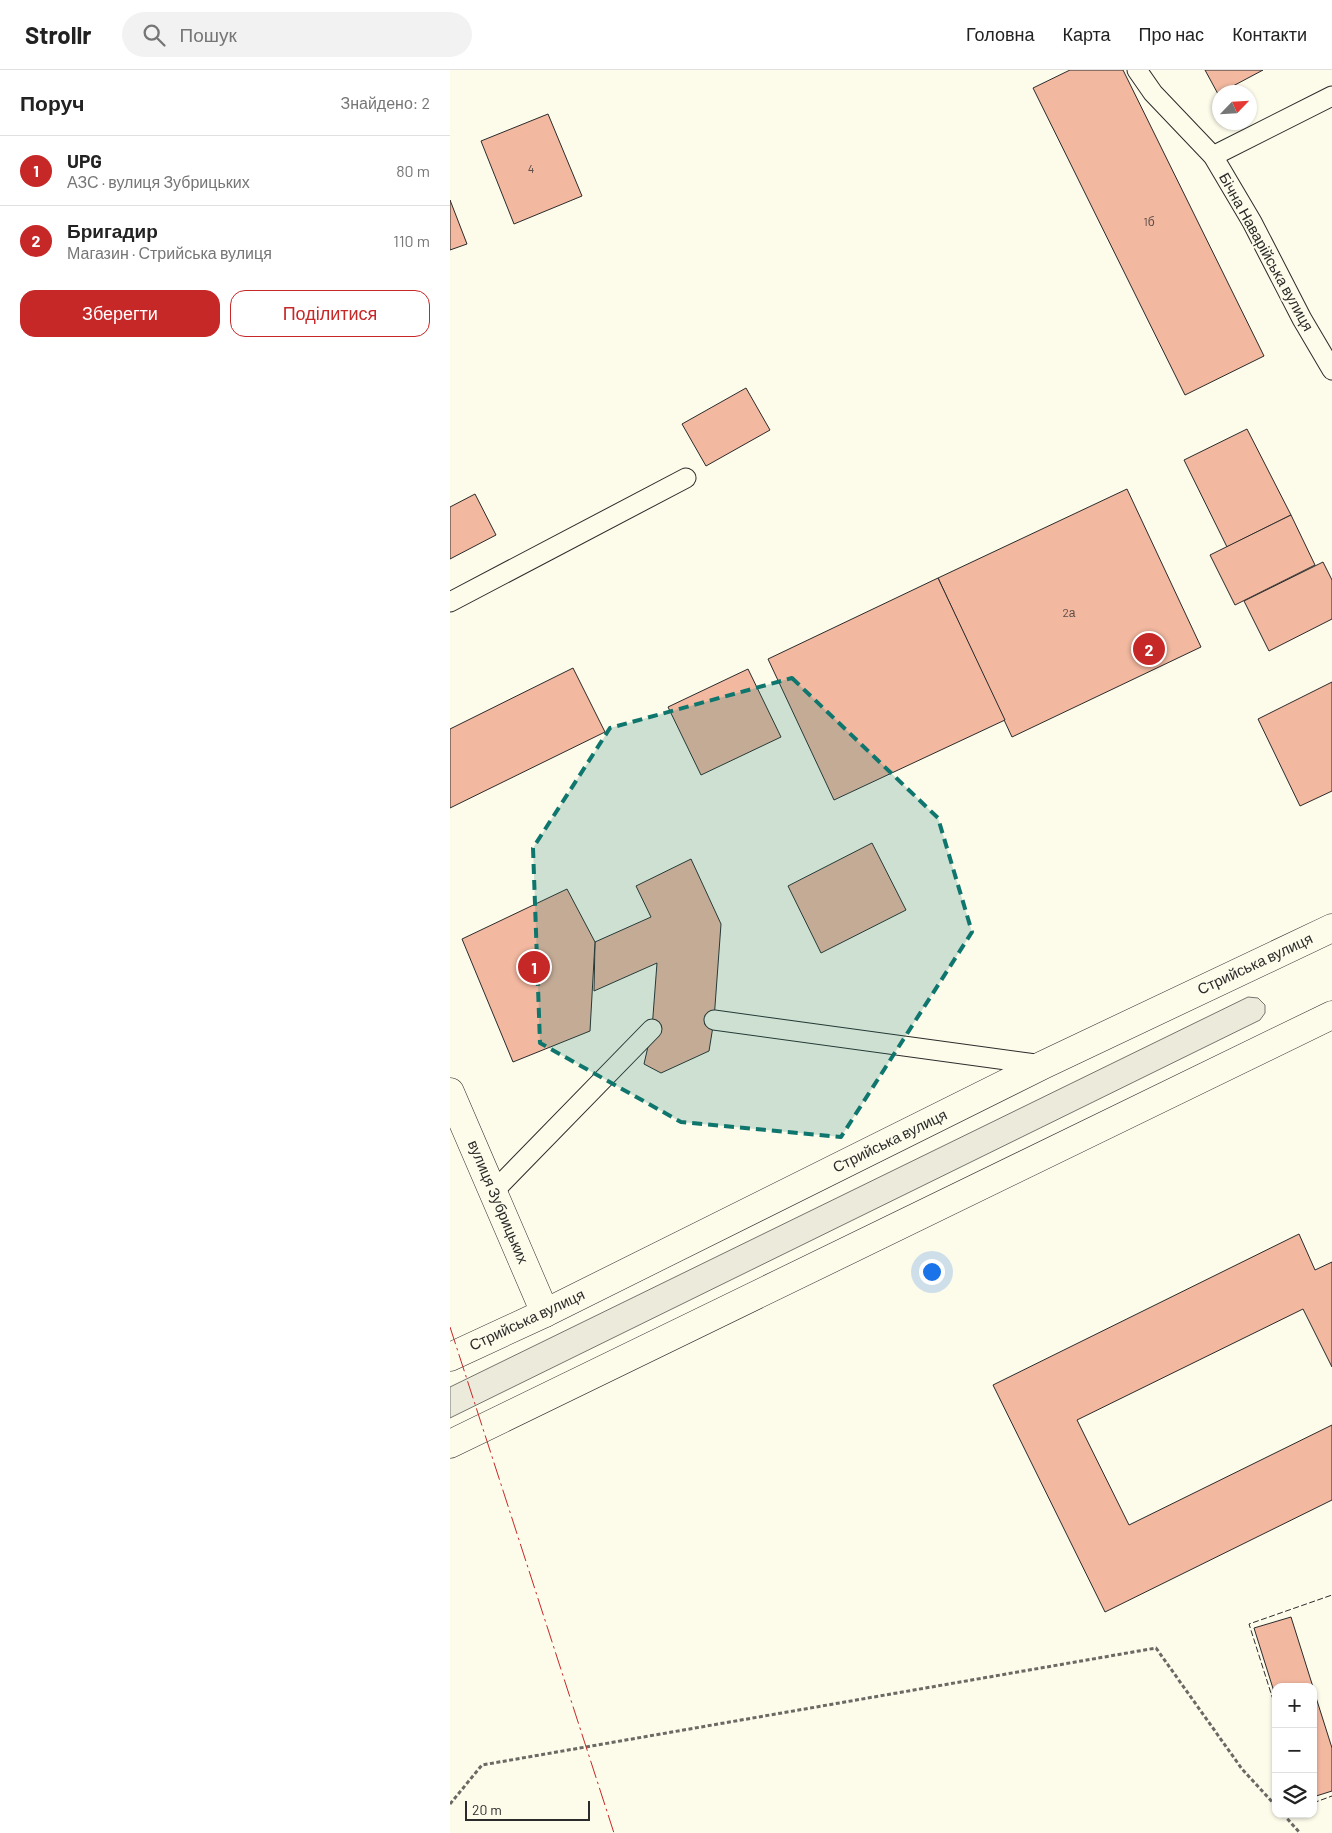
<!DOCTYPE html>
<html lang="uk">
<meta charset="utf-8">
<style>
:root{--surface:#fff;--page:#f2f2f2;--text:#222;--muted:#767676;--line:#e0e0e0;--accent:#c62828}
body{margin:0;font-family:Barlow,sans-serif;background:var(--page);color:var(--text)}
.controls{position:absolute;right:15px;bottom:15px;display:grid;overflow:hidden;border-radius:10px;box-shadow:0 1px 4px #0004}
.controls button{width:45px;height:45px;display:grid;place-items:center;padding:0;border:0;border-bottom:1px solid var(--line);background:var(--surface);color:var(--text);font:25px sans-serif}
.compass{position:absolute;left:762px;top:15px;width:45px;height:45px;border-radius:50%;background:var(--surface);box-shadow:0 1px 4px #0004;rotate:65deg}
.scale{position:absolute;left:15px;bottom:12px;width:125px;box-sizing:border-box;padding-left:5px;border:2px solid #2b2b2b;border-top:0;font-size:14px;line-height:18px;white-space:nowrap;color:#2b2b2b;-webkit-text-stroke:4px #fdfbea;paint-order:stroke}
.you{position:absolute;left:481px;top:1201px;width:18px;height:18px;margin:-12px;border:4px solid #fff;border-radius:50%;background:#1a73e8;box-shadow:0 0 0 8px #1a73e833}
.badge{display:grid;place-items:center;width:32px;height:32px;border-radius:50%;background:var(--accent);color:#fff;font-size:16px;font-weight:700}
.pin{position:absolute;translate:-50% -50%;border:2px solid #fff;box-shadow:0 1px 5px #0006}
.list{margin:0;padding:0;list-style:none}
h2{display:flex;justify-content:space-between;align-items:center;height:65px;margin:0;padding:0 20px;font-size:21px}
h2 small{font-size:16px;font-weight:400;color:var(--muted)}
.list li{display:grid;grid-template-columns:32px 1fr auto;gap:15px;align-items:center;box-sizing:border-box;height:70px;padding:0 20px;border-top:1px solid var(--line)}
.list b{display:block;font-size:19px;white-space:nowrap}
.list p{margin:0;font-size:16px;white-space:nowrap;color:var(--muted)}
.list em{font-size:16px;font-style:normal;color:var(--muted)}
.actions{display:flex;gap:10px;padding:15px 20px}
.actions a{flex:1;padding:11px 0;border:1px solid var(--accent);border-radius:15px;text-align:center;font-size:18px;color:var(--accent)}
.actions .main{background:var(--accent);color:#fff}
.icon{flex:none;width:28px;height:28px;fill:none;stroke:currentColor;stroke-width:2;stroke-linecap:round;stroke-linejoin:round}
.map{position:relative;flex:none;width:882px;height:1763px;overflow:hidden}
header{display:flex;align-items:center;gap:30px;box-sizing:border-box;height:70px;padding:0 25px;background:var(--surface);border-bottom:1px solid var(--line)}
header strong{font-size:24px}
nav{display:flex;gap:28px;margin-inline-start:auto;font-size:18px}
.search{width:350px;height:45px;background:var(--page);display:flex;align-items:center;gap:12px;box-sizing:border-box;padding:0 18px;border-radius:28px;color:var(--muted);font-size:19px}
main{display:flex}
aside{flex:1;background:var(--surface)}
.map>svg:first-child{display:block}
.green{fill:#ecebdb;stroke:#74746e}
.building{fill:#f2b8a0;stroke:#2b2b2b}
.lines{fill:none;stroke-linecap:round;stroke-linejoin:round}
.service-casing{stroke:#2b2b2b;stroke-width:21}
.minor-casing{stroke:#2b2b2b;stroke-width:29}
.trunk-casing{stroke:#2b2b2b;stroke-width:29}
.path{stroke:#6a6964;stroke-width:3;stroke-dasharray:4 2.5;stroke-linecap:butt}
.service{stroke:#fdfbea;stroke-width:19}
.minor{stroke:#fdfbea;stroke-width:28}
.trunk{stroke:#fdfbea;stroke-width:28}
.fence{stroke:#2b2b2b;stroke-width:1;stroke-dasharray:6 2.5;stroke-linecap:butt}
.power{stroke:#c62828;stroke-width:1;stroke-dasharray:18 4 2.5 4;stroke-linecap:butt}
.marked{fill:#0f766e;fill-opacity:0.2;stroke:#0f766e;stroke-width:4;stroke-dasharray:10 6;stroke-linejoin:round}
.labels{text-anchor:middle;stroke-width:4;stroke-linejoin:round;paint-order:stroke}
.number-label{font-size:12px;fill:#5d4e48}
.street-label{font-size:15px;fill:#2b2b2b;stroke:#fdfbea}
</style>
<header>
<strong>Strollr</strong>
<div class="search"><svg class="icon" aria-label="search" viewBox="0 0 24 24"><circle cx="10" cy="10" r="6"/><path d="M15 15l6 6"/></svg>Пошук</div>
<nav><a>Головна</a><a>Карта</a><a>Про нас</a><a>Контакти</a></nav>
</header>
<main>
<aside>
<h2>Поруч<small>Знайдено: 2</small></h2>
<ul class="list">
<li><span class="badge">1</span><div><b>UPG</b><p>АЗС · вулиця Зубрицьких</p></div><em>80 m</em></li>
<li><span class="badge">2</span><div><b>Бригадир</b><p>Магазин · Стрийська вулиця</p></div><em>110 m</em></li>
</ul>
<div class="actions"><a class="main">Зберегти</a><a>Поділитися</a></div>
</aside>
<div class="map">
<svg width="882" height="1763" viewBox="0 0 882 1763">
<rect width="100%" height="100%" fill="#fdfbea"/>
<path class="green" d="M798,927L808,928L815,935V943L810,950L0,1348V1317Z"/>
<g class="building">
<path d="M620,0H673L814,286L735,325L583,18Z"/>
<path d="M755,0H813L768,24Z"/>
<path d="M98,44L132,126L64,154L31,71Z"/>
<path d="M0,130L17,174L0,180Z"/>
<path d="M296,318L320,360L256,396L232,354Z"/>
<path d="M797,359L841,445L777,477L734,390Z"/>
<path d="M677,419L751,577L562,667L488,508Z"/>
<path d="M25,424L46,465L0,489V437Z"/>
<path d="M841,445L865,495L785,535L760,485Z"/>
<path d="M873,492L882,510V549L819,581L794,531Z"/>
<path d="M488,508L555,650L384,730L318,589Z"/>
<path d="M123,598L155,662L0,738V659Z"/>
<path d="M298,599L331,667L251,705L218,637Z"/>
<path d="M882,612V721L850,736L808,649Z"/>
<path d="M422,773L456,840L371,883L338,816Z"/>
<path d="M241,789L271,854L264,950L259,981L211,1003L194,994L202,959L207,893L144,921L145,872L201,847L186,816Z"/>
<path d="M117,819L145,872L140,961L63,992L12,869Z"/>
<path d="M849,1164L865,1200L882,1192V1297L853,1239L627,1350L679,1455L882,1355V1430L655,1542L543,1315Z"/>
<path d="M841,1547L863,1617H826V1628L804,1558Z"/>
<path d="M863,1618L882,1678V1721L863,1727Z"/>
</g>
<g class="lines">
<defs>
<g id="service">
<path d="M687,0L703,23L763,86L802,152L852,249L882,300"/>
<path d="M763,86L882,26"/>
<path d="M0,532L236,408"/>
<path d="M264,950L593,995"/>
<path d="M44,1121L202,959"/>
</g>
<path id="minor" d="M0,1022L95,1243"/>
<g id="trunk">
<path d="M0,1287L95,1243L593,995L882,858"/>
<path d="M0,1374L882,945"/>
</g>
</defs>
<use href="#service" class="service-casing"/>
<use href="#minor" class="minor-casing"/>
<use href="#trunk" class="trunk-casing"/>
<g class="path">
<path d="M0,1734L32,1695L706,1578L792,1699L826,1736"/>
<path d="M833,1744L850,1763"/>
</g>
<use href="#service" class="service"/>
<use href="#minor" class="minor"/>
<use href="#trunk" class="trunk"/>
<g class="fence">
<path d="M826,1639L799,1554L882,1525"/>
<path d="M863,1733L882,1726"/>
</g>
<path class="power" d="M0,1257L164,1763"/>
</g>
<path class="marked" d="M342,608L488,748L522,862L391,1067L231,1052L90,973L83,778L160,658Z"/>
<g class="labels">
<g class="number-label">
<text x="81" y="103">4</text>
<text x="699" y="156">1б</text>
<text x="619" y="547">2а</text>
</g>
<g class="street-label">
<text transform="translate(816 182) rotate(61)" y="5">Бічна Наварійська вулиця</text>
<text transform="translate(805 894) rotate(-25)" y="5">Стрийська вулиця</text>
<text transform="translate(440 1071) rotate(-26)" y="5">Стрийська вулиця</text>
<text transform="translate(48 1132) rotate(67)" y="5">вулиця Зубрицьких</text>
<text transform="translate(77 1250) rotate(-25)" y="5">Стрийська вулиця</text>
</g>
</g>
</svg>
<div class="controls">
<button>+</button>
<button>−</button>
<button><svg class="icon" aria-label="layers" viewBox="0 0 24 24"><path d="M12 4l9 5-9 5-9-5zM3 14l9 5 9-5"/></svg></button>
</div>
<svg class="compass" viewBox="-18 -18 36 36"><path d="M0-13l5 13h-10z" fill="#e53935"/><path d="M0 13l5-13h-10z" fill="#767676"/></svg>
<div class="scale">20 m</div>
<div class="you"></div>
<div class="pin badge" style="left:84px;top:897px">1</div>
<div class="pin badge" style="left:699px;top:579px">2</div>
</div>
</main>
